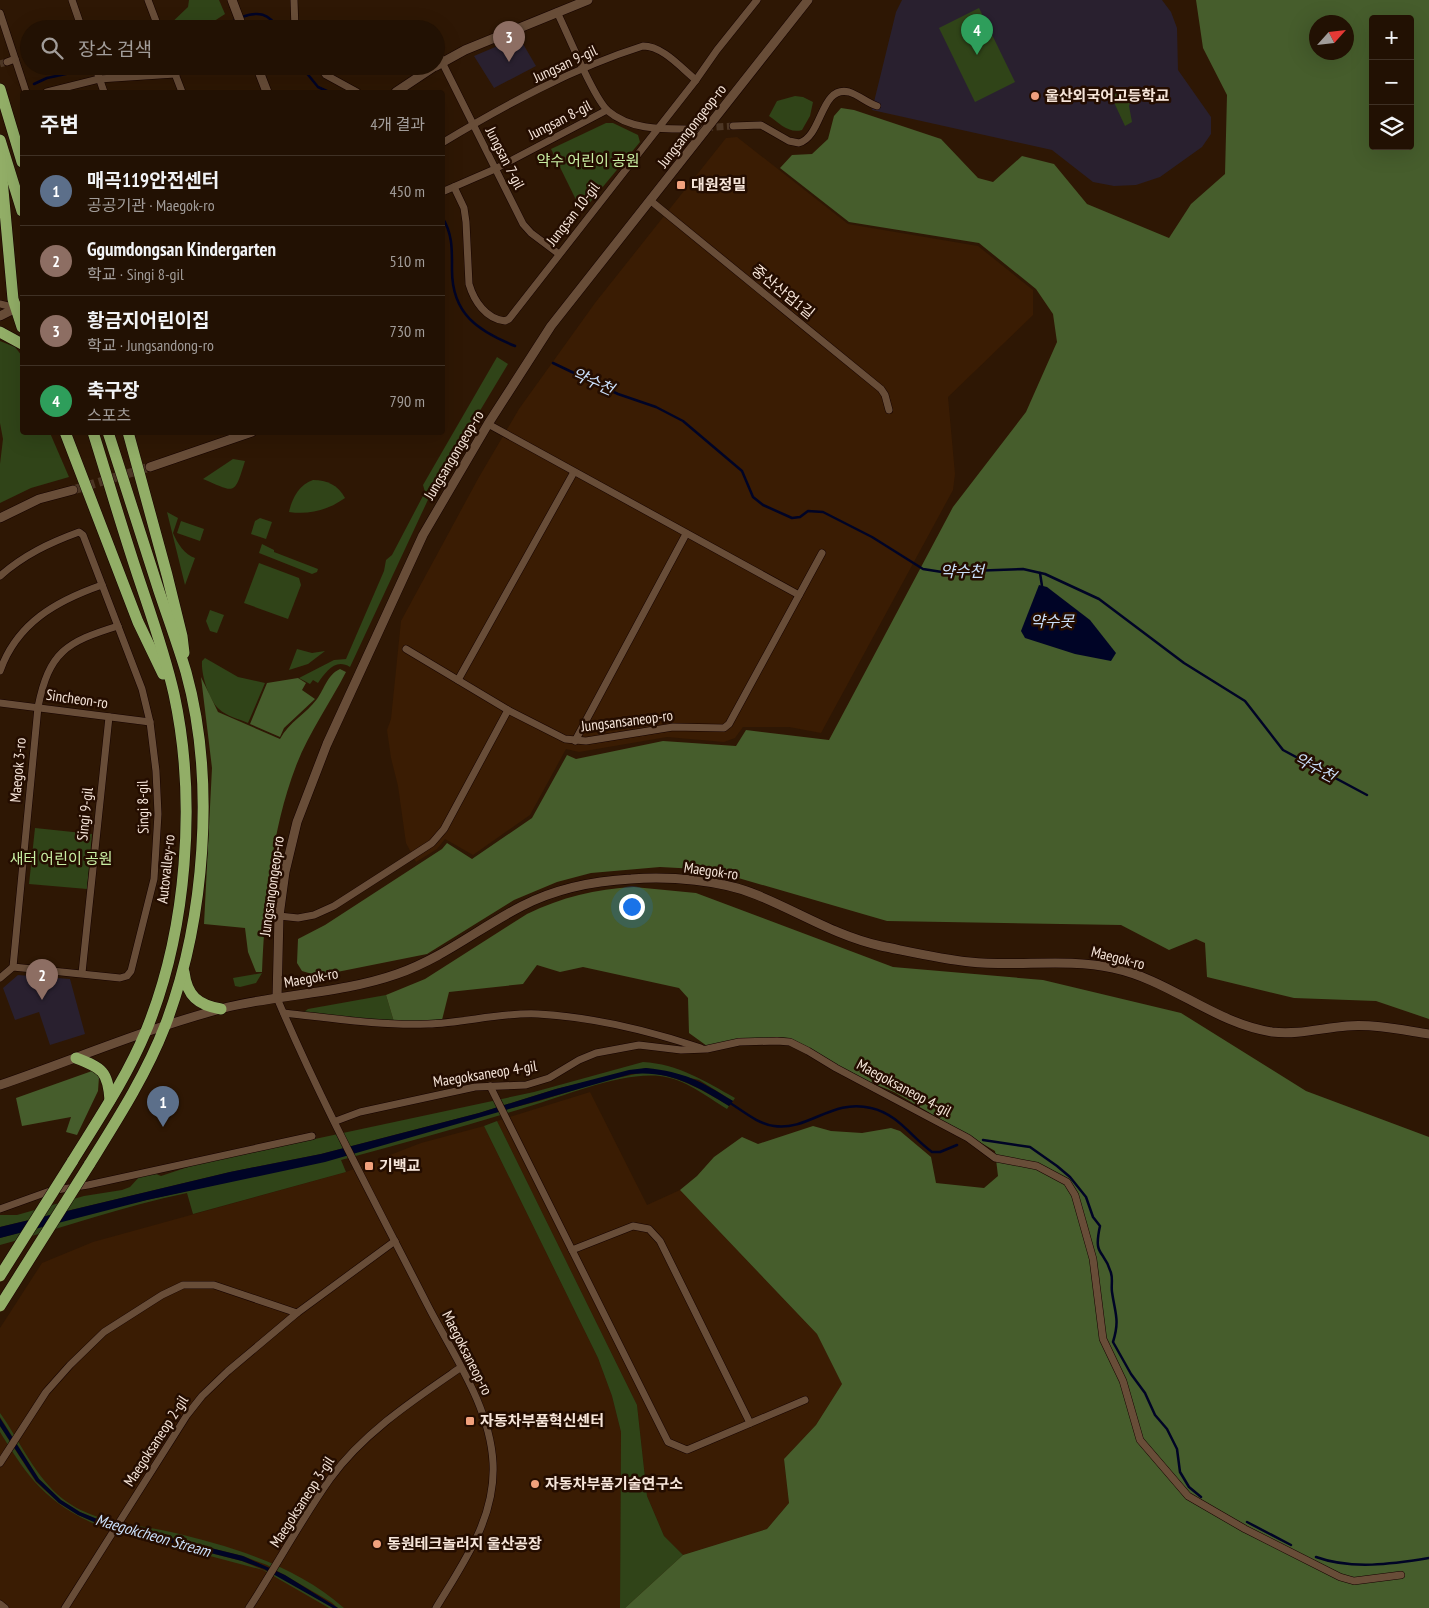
<!DOCTYPE html>
<html lang="ko">
<meta charset="utf-8">
<style>
:root{--surface:#221103;--page:#2a1a0d;--text:#f1f3f6;--muted:#a29d9a;--line:#3f3125;--accent:#2563eb}
body{margin:0;font-family:"PT Sans Narrow","Noto Sans KR",sans-serif;background:var(--page);color:var(--text)}
.controls{position:absolute;right:15px;top:15px;display:grid;overflow:hidden;border-radius:5px;box-shadow:0 5px 20px #0002}
.controls button{width:45px;height:45px;display:grid;place-items:center;padding:0;border:0;border-bottom:1px solid var(--line);background:var(--surface);color:var(--text);font:25px sans-serif}
.compass{position:absolute;left:1309px;top:15px;width:45px;height:45px;border-radius:50%;background:var(--surface);box-shadow:0 5px 20px #0002;rotate:63deg}
.you{position:absolute;left:631px;top:906px;width:18px;height:18px;margin:-12px;border:4px solid #fff;border-radius:50%;background:#1a73e8;box-shadow:0 0 0 8px #1a73e833}
.badge{display:grid;place-items:center;width:32px;height:32px;border-radius:50%;background:var(--accent);color:#fff;font-size:16px;font-weight:700}
.pin{position:absolute;translate:-50% -41px;filter:drop-shadow(0 1px 2px #0008)}
.pin::after{content:'';position:absolute;top:26px;width:18px;height:15px;background:inherit;clip-path:polygon(0 0,100% 0,50% 100%)}
.list{margin:0;padding:0;list-style:none}
h2{display:flex;justify-content:space-between;align-items:center;height:65px;margin:0;padding:0 20px;font-size:21px}
h2 small{font-size:16px;font-weight:400;color:var(--muted)}
.list li{display:grid;grid-template-columns:32px 1fr auto;gap:15px;align-items:center;box-sizing:border-box;height:70px;padding:0 20px;border-top:1px solid var(--line)}
.list b{display:block;font-size:19px;white-space:nowrap}
.list p{margin:0;font-size:16px;white-space:nowrap;color:var(--muted)}
.list em{font-size:16px;font-style:normal;color:var(--muted)}
.icon{flex:none;width:28px;height:28px;fill:none;stroke:currentColor;stroke-width:2;stroke-linecap:round;stroke-linejoin:round}
.map{position:relative;flex:none;width:1429px;height:1608px;overflow:hidden}
.search{position:absolute;background:var(--surface);box-shadow:0 5px 20px #0002;left:20px;top:20px;width:425px;height:55px;display:flex;align-items:center;gap:12px;box-sizing:border-box;padding:0 18px;border-radius:28px;color:var(--muted);font-size:19px}
.panel{position:absolute;background:var(--surface);box-shadow:0 5px 20px #0002;left:20px;top:90px;width:425px;height:345px;border-radius:5px}
.map>svg:first-child{display:block}
.built{fill:#3a1c03}
.education{fill:#29202f}
.green{fill:#304418}
.forest{fill:#465d2c;fill-rule:evenodd}
.water{fill:#000426}
.lines{fill:none;stroke-linecap:round;stroke-linejoin:round}
.stream{stroke:#000426;stroke-width:2.5}
.minor-tunnel{stroke:#4c3624;stroke-width:7;stroke-dasharray:7 3.5;stroke-linecap:butt}
.tertiary-tunnel{stroke:#4c3624;stroke-width:9;stroke-dasharray:9 4.5;stroke-linecap:butt}
.minor-casing{stroke:#150200;stroke-width:8}
.tertiary-casing{stroke:#150200;stroke-width:10}
.trunk-casing{stroke:#150200;stroke-width:12}
.minor{stroke:#684d38;stroke-width:7}
.tertiary{stroke:#684d38;stroke-width:9}
.trunk{stroke:#92ae67;stroke-width:11}
.trunk-bridge-casing{stroke:#150200;stroke-width:12;stroke-linecap:butt}
.trunk-bridge{stroke:#92ae67;stroke-width:11}
.poi-dot{fill:#f1a17d;stroke:#240d00;stroke-width:2}
.labels{text-anchor:middle;stroke-width:5;stroke-linejoin:round;paint-order:stroke}
.street-label{font-size:15px;fill:#f6e5d9;stroke:#240d00}
.poi-label{font-size:15px;font-weight:bold;fill:#f6e5d9;stroke:#240d00;text-anchor:start}
.park-label{font-size:15px;fill:#c9efa3;stroke:#240d00}
.water-label{font-size:16px;font-style:italic;fill:#cadffa;stroke:#240d00}
</style>
<div class="map">
<svg width="1429" height="1608" viewBox="0 0 1429 1608">
<rect width="100%" height="100%" fill="#2e1704"/>
<g class="built">
<path d="M737,137L848,224L978,246L1033,290V315L948,397L955,474L953,490L821,733L789,727H743L735,738L724,742L667,737L579,752L566,749L530,815L473,855L445,839L437,849L416,862L406,843L398,786L391,758L387,730L391,719L401,621L479,477L519,409L595,303L726,138Z"/>
<path d="M590,1092L647,1205L680,1190L817,1334L842,1384L816,1425L784,1459L789,1503L767,1529L683,1555L664,1536L647,1496L637,1405L497,1121Z"/>
<path d="M484,1126L598,1358L612,1396L621,1432L620,1608H0V1328L42,1263L93,1242L346,1172L421,1143Z"/>
</g>
<g class="education">
<path d="M902,0H1162L1171,12L1177,28L1178,70L1211,117V134L1202,147L1160,177L1136,185L1114,186L1093,182L1052,150L872,110L896,12Z"/>
<path d="M519,37L536,66L494,88L474,56Z"/>
<path d="M18,975L70,979L85,1034L50,1045L39,1012L15,1020L3,988Z"/>
</g>
<g class="green">
<path d="M189,0H219L225,14L202,29H165L188,7Z"/>
<path d="M979,8L1015,82L975,102L939,28Z"/>
<path d="M1132,86L1134,91L1129,106L1132,122L1125,126L1111,96Z"/>
<path d="M795,96L803,97L813,102L810,116L802,130C789,134 779,123 769,116L777,101Z"/>
<path d="M606,123H613L638,135L640,142L582,212L551,149Z"/>
<path d="M0,341L15,347L22,356V432L50,433L69,477L31,488L0,503V464L3,439L0,423Z"/>
<path d="M497,357L508,364L433,489L350,667C335,658 326,672 318,683L313,680L310,684L299,678L334,660L346,659L384,571L386,560L392,555L425,492L423,485Z"/>
<path d="M233,459L245,461C234,496 236,493 203,479Z"/>
<path d="M313,480C327,480 338,485 345,498C328,510 310,515 289,512C292,498 299,485 313,480Z"/>
<path d="M167,512L178,518L173,533C177,543 185,555 195,558L185,585Z"/>
<path d="M260,518L272,522L266,539L251,534L255,521Z"/>
<path d="M181,521L204,529L200,541L177,533Z"/>
<path d="M262,544L274,550V552L318,569L317,572L312,574L259,553Z"/>
<path d="M259,563L299,578L301,585L288,619L244,603Z"/>
<path d="M210,610L224,615L217,633L210,631L206,621Z"/>
<path d="M297,649L312,653L325,651L308,664L289,670Z"/>
<path d="M205,658L238,677L265,683L248,723C239,719 226,716 219,709C209,700 201,675 202,661Z"/>
<path d="M35,828L92,834L87,889L29,884Z"/>
<path d="M262,973L256,983L240,987L235,986L233,978Z"/>
<path d="M386,995L394,1022L304,1012L308,1009Z"/>
<path d="M643,1062C678,1064 705,1081 735,1098L733,1101L699,1080L646,1068L556,1089L479,1113L321,1154L230,1172L0,1227V1215H17L84,1196L122,1190L130,1187L140,1176L156,1174L161,1176L194,1165L534,1092Z"/>
<path d="M645,1072C679,1076 701,1089 729,1106L727,1109C706,1096 685,1079 660,1076C620,1072 565,1096 527,1107C466,1126 403,1143 341,1160L346,1172L193,1214L187,1193C123,1206 63,1228 0,1245V1238L106,1209L232,1181L539,1101L603,1081Z"/>
<path d="M497,1121L637,1405L647,1496L664,1536L683,1555L625,1608H620L621,1432L612,1396L598,1358L484,1126Z"/>
<path d="M0,1413C20,1441 35,1477 63,1499C94,1523 134,1524 171,1532C231,1546 297,1566 344,1608H338L331,1602L267,1565L243,1556L102,1521L80,1512L61,1500L39,1479L0,1417Z"/>
<path d="M0,1426L36,1482L59,1503L78,1515L101,1525L242,1561L283,1578L333,1608H329L263,1570L101,1527C47,1503 30,1481 0,1432Z"/>
</g>
<g class="forest">
<path d="M1196,0H1429V1019L1376,1001L1294,998L1207,977L1205,943L1196,939L1169,950L1121,925L887,921L728,875L697,869L660,867L591,873L557,882L514,900L427,954L332,973L312,974L302,971L297,963L298,939L325,925L442,849L447,843L472,859L532,818L567,755L576,759L663,741L736,746L746,730L829,740L953,507L1026,412L1057,342L1053,314L1036,289L979,243L849,222L780,168L792,155L812,154L828,139L834,116L841,108L854,110L941,139L978,178L993,182L1022,156L1054,164L1087,204L1169,238L1191,204L1225,174L1227,95L1203,48ZM1373,19H1410V146H1373ZM1316,22H1346V52H1316Z"/>
<path d="M340,669L346,672C330,703 308,734 296,766C271,831 265,903 262,972H256L248,952L245,928L204,924L212,768L201,677L218,712L280,739C289,722 306,714 317,699C325,688 327,675 340,669Z"/>
<path d="M298,678L306,683L302,690L315,699L284,728L280,737L250,724L267,683Z"/>
<path d="M634,887L696,893L893,967L1043,980L1181,1013L1306,1091L1429,1137V1608H625L683,1555L767,1529L789,1503L784,1459L816,1425L842,1384L817,1334L680,1190L697,1176L714,1157L742,1137L758,1144L813,1126L831,1131L862,1133L891,1128L900,1131L931,1157L936,1183L984,1188L998,1176L995,1151L894,1092L860,1078L788,1038L777,1037L707,1046L689,1033L688,998L679,988L583,967L560,972L537,965L523,984L449,992L442,1020L394,1022L386,995L425,979L527,914C562,897 595,889 634,887Z"/>
<path d="M92,1071L99,1077L98,1091L77,1135L66,1132L71,1117L22,1126L16,1098Z"/>
</g>
<g class="water">
<path d="M1039,585L1047,587L1090,620L1116,653L1111,661L1075,654L1025,638L1021,631Z"/>
<path d="M646,1068C685,1072 700,1081 733,1101L729,1106C697,1086 670,1070 631,1074L325,1162L147,1200L0,1238V1227L230,1172L321,1154L479,1113L556,1089L629,1070Z"/>
<path d="M0,1418L39,1479L61,1500L80,1512L102,1521L243,1556L285,1575L338,1608H333L264,1569L242,1561L101,1525L78,1515L59,1503L36,1481L0,1426Z"/>
</g>
<g class="lines">
<g class="stream">
<path d="M242,17C258,11 269,13 278,29"/>
<path d="M219,29L237,19"/>
<path d="M301,66L318,87L329,92"/>
<path d="M34,84L47,78L103,66"/>
<path d="M442,217C453,234 452,251 452,270C452,314 478,331 515,346"/>
<path d="M553,363L618,394L656,407L683,421L742,471L753,497L763,505L792,518L800,517L808,511L823,512L872,537L923,569L942,572L1023,569L1045,574L1099,599L1184,663L1245,701L1283,750L1367,795"/>
<path d="M1040,573L1042,586"/>
<path d="M730,1103C743,1111 758,1124 774,1126C809,1131 832,1098 871,1108C898,1114 911,1137 932,1152H940L957,1145"/>
<path d="M983,1140L1030,1147L1057,1166L1070,1177L1086,1197L1093,1217L1100,1226C1093,1258 1104,1248 1111,1273C1113,1279 1111,1286 1112,1292C1115,1313 1120,1320 1113,1342L1131,1374L1145,1393L1155,1415L1167,1429L1177,1449L1180,1472L1189,1487L1201,1497"/>
<path d="M1247,1522L1291,1545"/>
<path d="M1316,1557C1352,1570 1392,1564 1429,1558"/>
</g>
<g class="minor-tunnel">
<path d="M0,64L7,62"/>
<path d="M685,129L733,126"/>
</g>
<path class="tertiary-tunnel" d="M73,490L150,467"/>
<defs>
<g id="minor">
<path d="M72,0L82,29"/>
<path d="M148,0L159,29"/>
<path d="M294,0L295,29"/>
<path d="M557,12C568,34 593,97 608,111C629,129 659,129 685,129"/>
<path d="M0,13L26,92"/>
<path d="M436,46L442,62L523,224L531,233L559,254"/>
<path d="M7,62L15,59"/>
<path d="M95,66L104,92"/>
<path d="M172,66L182,92"/>
<path d="M319,66L326,75L357,92"/>
<path d="M47,92L99,79L175,74L187,66"/>
<path d="M733,126L761,125L789,141L799,143C823,136 820,85 849,92C859,95 867,103 877,106"/>
<path d="M442,143C505,105 573,68 643,46C663,46 681,68 696,80"/>
<path d="M454,187L464,208L466,222L469,284C474,301 486,319 505,321L509,319L696,80L717,50L757,0"/>
<path d="M442,192L495,169L607,110"/>
<path d="M651,201L881,389L885,395L889,410"/>
<path d="M0,304L16,308"/>
<path d="M488,424L799,595"/>
<path d="M0,576C24,555 49,543 79,532L83,535L142,689L150,722L156,771L158,814L154,879L131,971L127,976L120,978L13,967"/>
<path d="M406,649L508,710L565,739L586,741L673,727L724,728L729,724L822,553"/>
<path d="M0,671C17,623 56,601 102,585"/>
<path d="M458,680L574,472"/>
<path d="M0,703L150,722"/>
<path d="M575,741L686,534"/>
<path d="M279,916L298,918L314,915L334,906L432,843L444,829L508,710"/>
<path d="M82,973L109,717"/>
<path d="M0,978L13,967L38,707C49,652 66,642 118,626"/>
<path d="M277,998C321,1102 376,1204 427,1304C452,1353 490,1406 493,1463C496,1518 463,1563 436,1608"/>
<path d="M284,1013C331,1018 380,1026 428,1024C464,1023 502,1012 538,1014C593,1017 650,1031 701,1048"/>
<path d="M490,1086L668,1442L687,1450L805,1400"/>
<path d="M336,1121L360,1112L475,1087L526,1085L549,1078L579,1060L596,1053L639,1045L681,1050L707,1049L739,1042L777,1041L790,1042L808,1051L836,1068L968,1138L995,1158L1037,1166L1067,1182L1075,1195L1093,1259L1103,1339L1123,1381L1140,1440L1188,1496L1245,1529L1340,1577L1354,1581L1401,1575"/>
<path d="M0,1209L50,1191L88,1185L312,1136"/>
<path d="M572,1250L633,1226L649,1229L660,1241L750,1423"/>
<path d="M0,1463L46,1392L70,1365L104,1332L162,1295L183,1285H214L297,1313L395,1241"/>
<path d="M0,1604L5,1608"/>
<path d="M65,1608L187,1415L202,1396L228,1371L297,1313"/>
<path d="M249,1608C277,1565 301,1520 330,1479C363,1433 415,1399 460,1368"/>
</g>
<g id="tertiary">
<path d="M232,0L243,29"/>
<path d="M257,66L267,92"/>
<path d="M436,66L465,50L588,0"/>
<path d="M396,92L435,66"/>
<path d="M0,316L22,305"/>
<path d="M150,467L252,432"/>
<path d="M0,518L39,499L73,490"/>
<path d="M277,998L279,916L285,872L297,822L327,744L423,535L488,424L551,326L808,0"/>
<path d="M0,1085C76,1059 150,1027 228,1007C283,994 343,993 397,974C443,958 479,928 522,906C555,889 594,881 631,879C669,876 722,880 757,895C799,912 836,936 881,946C911,952 941,959 970,962C1018,967 1065,958 1113,968C1170,980 1214,1023 1272,1032C1298,1035 1322,1028 1347,1026C1375,1024 1402,1030 1429,1034"/>
</g>
<g id="trunk">
<path d="M0,89L22,162"/>
<path d="M0,140L22,211"/>
<path d="M0,157L13,299L22,327"/>
<path d="M0,332L22,344"/>
<path d="M65,432L138,622L163,674"/>
<path d="M128,432L167,575L182,636L184,653"/>
<path d="M184,972C187,996 198,1005 221,1009"/>
<path d="M76,1058C102,1068 108,1071 110,1100"/>
<path d="M72,1162C98,1120 127,1077 146,1031C187,931 197,800 174,694C165,654 151,615 138,576C122,528 108,480 93,432"/>
<path d="M89,1165C117,1120 146,1075 165,1026C205,921 216,780 186,672C178,645 168,618 159,591C142,538 125,485 108,432"/>
</g>
</defs>
<use href="#minor" class="minor-casing"/>
<use href="#tertiary" class="tertiary-casing"/>
<use href="#trunk" class="trunk-casing"/>
<use href="#minor" class="minor"/>
<use href="#tertiary" class="tertiary"/>
<use href="#trunk" class="trunk"/>
<defs>
<g id="trunk-bridge">
<path d="M0,1276L72,1162"/>
<path d="M0,1306L89,1165"/>
</g>
</defs>
<use href="#trunk-bridge" class="trunk-bridge-casing"/>
<use href="#trunk-bridge" class="trunk-bridge"/>
</g>
<g class="poi-dot">
<circle cx="1035" cy="96" r="5"/>
<rect x="676" y="180" width="10" height="10" rx="2.5"/>
<rect x="364" y="1161" width="10" height="10" rx="2.5"/>
<rect x="465" y="1416" width="10" height="10" rx="2.5"/>
<circle cx="535" cy="1484" r="5"/>
<circle cx="377" cy="1544" r="5"/>
</g>
<g class="labels">
<g class="street-label">
<text transform="translate(565 64) rotate(-25)" y="5">Jungsan 9-gil</text>
<text transform="translate(560 120) rotate(-27)" y="5">Jungsan 8-gil</text>
<text transform="translate(692 126) rotate(-52)" y="5">Jungsangongeop-ro</text>
<text transform="translate(505 158) rotate(63)" y="5">Jungsan 7-gil</text>
<text transform="translate(573 214) rotate(-52)" y="5">Jungsan 10-gil</text>
<text transform="translate(783 292) rotate(39)" y="5">중산산업1길</text>
<text transform="translate(454 455) rotate(-59)" y="5">Jungsangongeop-ro</text>
<text transform="translate(77 699) rotate(8)" y="5">Sincheon-ro</text>
<text transform="translate(627 721) rotate(-7)" y="5">Jungsansaneop-ro</text>
<text transform="translate(18 770) rotate(-85)" y="5">Maegok 3-ro</text>
<text transform="translate(143 807) rotate(-91)" y="5">Singi 8-gil</text>
<text transform="translate(85 814) rotate(-84)" y="5">Singi 9-gil</text>
<text transform="translate(166 869) rotate(-84)" y="5">Autovalley-ro</text>
<text transform="translate(711 871) rotate(8)" y="5">Maegok-ro</text>
<text transform="translate(272 886) rotate(-82)" y="5">Jungsangongeop-ro</text>
<text transform="translate(1118 958) rotate(14)" y="5">Maegok-ro</text>
<text transform="translate(311 978) rotate(-10)" y="5">Maegok-ro</text>
<text transform="translate(485 1074) rotate(-9)" y="5">Maegoksaneop 4-gil</text>
<text transform="translate(904 1088) rotate(28)" y="5">Maegoksaneop 4-gil</text>
<text transform="translate(467 1353) rotate(63)" y="5">Maegoksaneop-ro</text>
<text transform="translate(156 1441) rotate(-57)" y="5">Maegoksaneop 2-gil</text>
<text transform="translate(302 1502) rotate(-57)" y="5">Maegoksaneop 3-gil</text>
</g>
<g class="poi-label">
<text x="1045" y="101">울산외국어고등학교</text>
<text x="691" y="190">대원정밀</text>
<text x="379" y="1171">기백교</text>
<text x="480" y="1426">자동차부품혁신센터</text>
<text x="545" y="1489">자동차부품기술연구소</text>
<text x="387" y="1549">동원테크놀러지 울산공장</text>
</g>
<g class="park-label">
<text x="588" y="166">약수 어린이 공원</text>
<text x="61" y="864">새터 어린이 공원</text>
</g>
<g class="water-label">
<text transform="translate(593 381) rotate(24)" y="6">약수천</text>
<text x="962" y="577">약수천</text>
<text x="1052" y="627">약수못</text>
<text transform="translate(1315 767) rotate(28)" y="6">약수천</text>
<text transform="translate(153 1535) rotate(16)" y="6">Maegokcheon Stream</text>
</g>
</g>
</svg>
<div class="controls">
<button>+</button>
<button>−</button>
<button><svg class="icon" aria-label="layers" viewBox="0 0 24 24"><path d="M12 4l9 5-9 5-9-5zM3 14l9 5 9-5"/></svg></button>
</div>
<svg class="compass" viewBox="-18 -18 36 36"><path d="M0-13l5 13h-10z" fill="#e53935"/><path d="M0 13l5-13h-10z" fill="#a29d9a"/></svg>
<div class="you"></div>
<div class="pin badge" style="left:163px;top:1127px;background:#5c6f8a">1</div>
<div class="pin badge" style="left:42px;top:1000px;background:#8d6e63">2</div>
<div class="pin badge" style="left:509px;top:62px;background:#8d6e63">3</div>
<div class="pin badge" style="left:977px;top:55px;background:#2e9e5b">4</div>
<div class="search"><svg class="icon" aria-label="search" viewBox="0 0 24 24"><circle cx="10" cy="10" r="6"/><path d="M15 15l6 6"/></svg>장소 검색</div>
<section class="panel">
<h2>주변<small>4개 결과</small></h2>
<ul class="list">
<li><span class="badge" style="background:#5c6f8a">1</span><div><b>매곡119안전센터</b><p>공공기관 · Maegok-ro</p></div><em>450 m</em></li>
<li><span class="badge" style="background:#8d6e63">2</span><div><b>Ggumdongsan Kindergarten</b><p>학교 · Singi 8-gil</p></div><em>510 m</em></li>
<li><span class="badge" style="background:#8d6e63">3</span><div><b>황금지어린이집</b><p>학교 · Jungsandong-ro</p></div><em>730 m</em></li>
<li><span class="badge" style="background:#2e9e5b">4</span><div><b>축구장</b><p>스포츠</p></div><em>790 m</em></li>
</ul>
</section>
</div>
